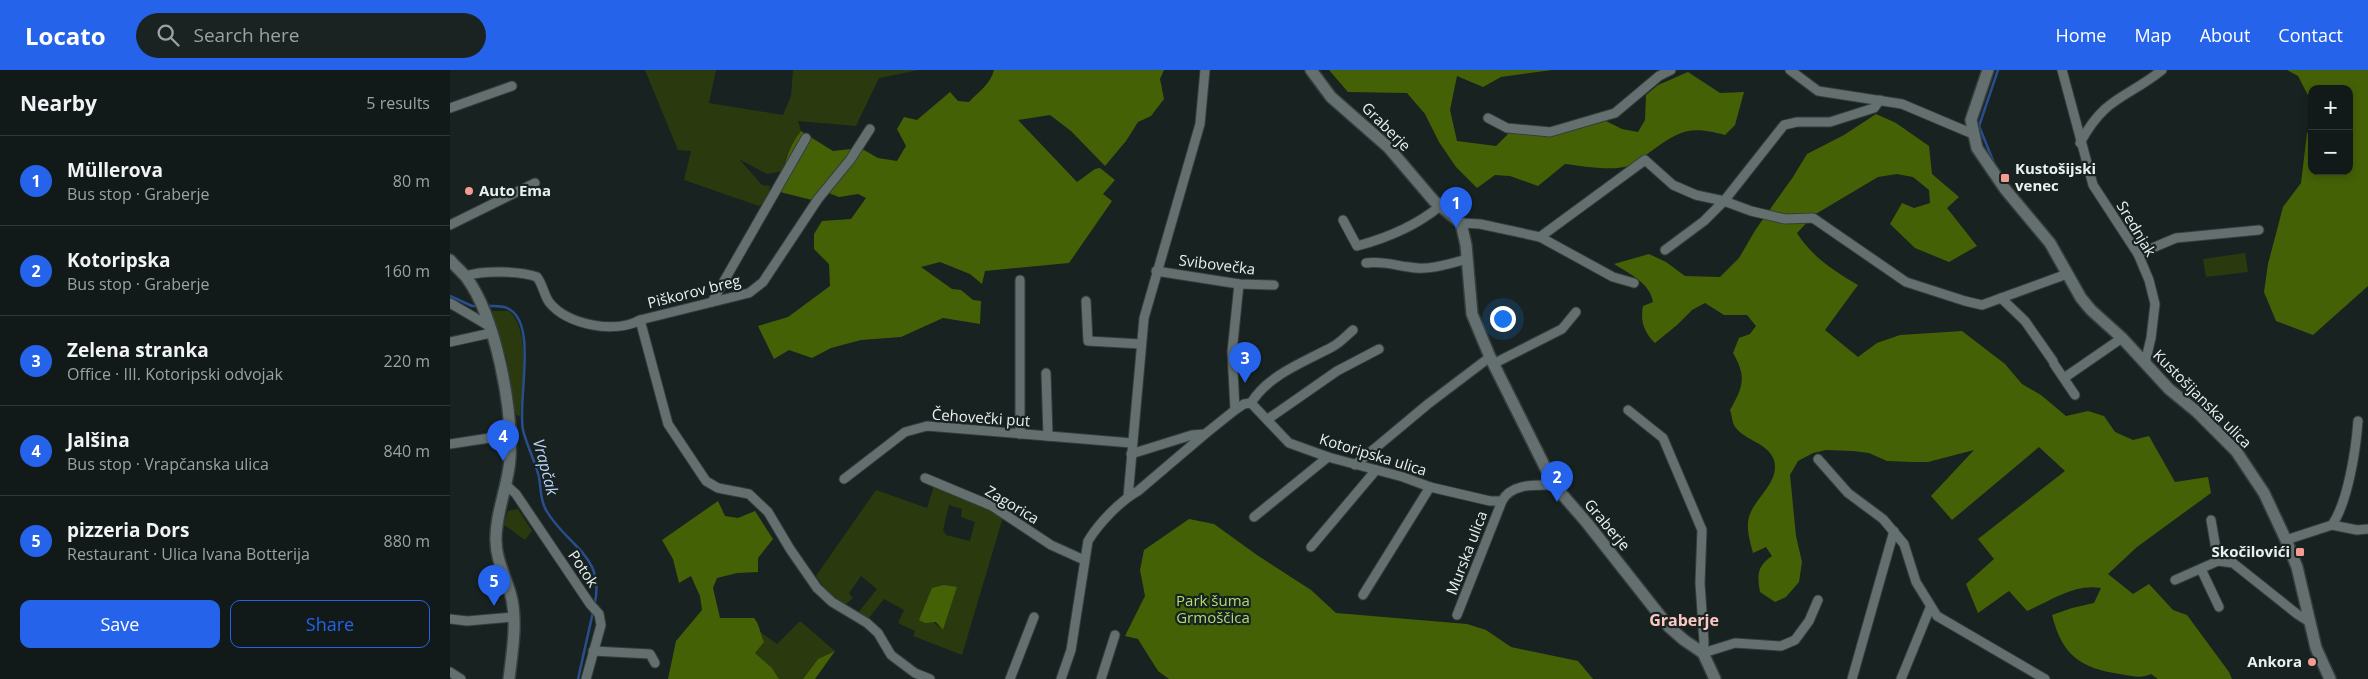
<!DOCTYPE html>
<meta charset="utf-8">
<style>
:root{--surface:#121a19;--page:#1b2322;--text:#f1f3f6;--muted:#9ca1a2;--line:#313838;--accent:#2563eb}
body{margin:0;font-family:"Open Sans",sans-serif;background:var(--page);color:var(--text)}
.controls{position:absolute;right:15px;top:15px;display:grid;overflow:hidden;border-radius:10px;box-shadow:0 2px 8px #0003}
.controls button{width:45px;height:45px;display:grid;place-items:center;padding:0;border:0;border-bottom:1px solid var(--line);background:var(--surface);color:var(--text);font:25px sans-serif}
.you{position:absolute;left:1052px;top:248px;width:18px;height:18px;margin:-12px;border:4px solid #fff;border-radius:50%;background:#1a73e8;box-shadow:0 0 0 8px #1a73e833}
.badge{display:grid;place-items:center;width:32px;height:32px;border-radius:50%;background:var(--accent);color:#fff;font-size:16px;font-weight:700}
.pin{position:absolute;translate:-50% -41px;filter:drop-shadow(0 1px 2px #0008)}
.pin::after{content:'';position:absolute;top:26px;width:18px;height:15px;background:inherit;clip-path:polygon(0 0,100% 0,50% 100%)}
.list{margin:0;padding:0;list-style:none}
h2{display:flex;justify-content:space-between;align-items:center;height:65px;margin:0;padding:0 20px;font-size:21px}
h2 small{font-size:16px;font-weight:400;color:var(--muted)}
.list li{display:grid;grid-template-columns:32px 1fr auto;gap:15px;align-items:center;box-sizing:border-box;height:90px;padding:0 20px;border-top:1px solid var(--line)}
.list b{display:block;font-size:19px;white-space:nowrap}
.list p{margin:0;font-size:16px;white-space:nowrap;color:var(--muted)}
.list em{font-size:16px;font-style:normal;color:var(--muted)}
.actions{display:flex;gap:10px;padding:15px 20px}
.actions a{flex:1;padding:11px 0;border:1px solid var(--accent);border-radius:10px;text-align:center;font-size:18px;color:var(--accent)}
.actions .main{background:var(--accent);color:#fff}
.icon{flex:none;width:28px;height:28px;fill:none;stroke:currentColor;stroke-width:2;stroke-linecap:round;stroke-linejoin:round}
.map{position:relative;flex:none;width:1918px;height:609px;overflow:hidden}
header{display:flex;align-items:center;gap:30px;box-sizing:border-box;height:70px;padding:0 25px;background:var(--accent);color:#fff}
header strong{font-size:24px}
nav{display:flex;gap:28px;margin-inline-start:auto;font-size:18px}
.search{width:350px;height:45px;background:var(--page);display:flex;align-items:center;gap:12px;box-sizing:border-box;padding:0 18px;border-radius:28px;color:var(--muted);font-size:19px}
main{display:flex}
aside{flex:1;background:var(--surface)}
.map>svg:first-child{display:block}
.green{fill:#2a3a0e;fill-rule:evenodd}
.forest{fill:#456106}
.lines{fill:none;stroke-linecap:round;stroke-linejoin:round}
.stream{stroke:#294e8e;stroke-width:2.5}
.street-casing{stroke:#373d3d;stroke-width:11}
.secondary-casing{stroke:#373d3d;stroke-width:14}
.street{stroke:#64706f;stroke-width:9}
.secondary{stroke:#64706f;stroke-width:11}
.poi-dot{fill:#f59c92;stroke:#182221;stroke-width:2}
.labels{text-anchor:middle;stroke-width:4.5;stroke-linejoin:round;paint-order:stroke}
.street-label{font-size:15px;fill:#eaf0f0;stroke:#182221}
.poi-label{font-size:15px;font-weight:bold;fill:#eaf0f0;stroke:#182221;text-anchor:start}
.park-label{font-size:15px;fill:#b1dc70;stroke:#182221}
.water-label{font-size:16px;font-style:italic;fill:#bdd4f9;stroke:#182221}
.neighbourhood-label{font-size:16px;font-weight:bold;fill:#fcc8c1;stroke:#182221}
</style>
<header>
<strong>Locato</strong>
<div class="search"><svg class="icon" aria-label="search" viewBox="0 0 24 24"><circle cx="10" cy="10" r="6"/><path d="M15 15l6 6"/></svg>Search here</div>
<nav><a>Home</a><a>Map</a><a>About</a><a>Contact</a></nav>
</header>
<main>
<aside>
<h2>Nearby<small>5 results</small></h2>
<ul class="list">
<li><span class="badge">1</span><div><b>Müllerova</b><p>Bus stop · Graberje</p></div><em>80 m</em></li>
<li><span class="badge">2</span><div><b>Kotoripska</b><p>Bus stop · Graberje</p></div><em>160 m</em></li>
<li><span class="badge">3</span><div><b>Zelena stranka</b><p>Office · III. Kotoripski odvojak</p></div><em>220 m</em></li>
<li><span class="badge">4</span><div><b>Jalšina</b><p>Bus stop · Vrapčanska ulica</p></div><em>840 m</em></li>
<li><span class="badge">5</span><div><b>pizzeria Dors</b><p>Restaurant · Ulica Ivana Botterija</p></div><em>880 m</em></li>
</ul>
<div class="actions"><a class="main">Save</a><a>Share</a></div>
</aside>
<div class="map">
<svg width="1918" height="609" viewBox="0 0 1918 609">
<rect width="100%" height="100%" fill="#182221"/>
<g class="green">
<path d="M195,0H266L259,33L333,45L341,26L343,0H469L429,8L406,56L348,51L351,61C341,74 335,85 333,101L317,104L289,89L312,115L320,116L318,129L309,136L234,110L241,81L228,80Z"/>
<path d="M1795,183L1798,202L1756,207L1753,189Z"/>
<path d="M40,241H59C82,261 71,317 70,346L66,345L56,286Z"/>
<path d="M484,416L531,433L553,447L512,585L463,566L465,561L448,553L454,540L434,529L418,549L408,543L427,519L411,506L399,523L403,528L395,535L377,522L366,506L426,420L477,438ZM499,435L512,439L511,447L525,452L520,471L496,465L493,460ZM506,517H507L493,560L482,551Z"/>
<path d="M68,439L82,461L75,470L54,455L58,441Z"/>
<path d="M350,551L385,581L368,589L353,609H329L322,598L305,583L313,572L309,561L327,574Z"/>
</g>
<g class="forest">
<path d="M544,0H714L710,9L714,29L701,46L688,52L676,71L655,96L621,61L600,45L568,50L627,112L645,99L650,98L665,110L653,124L662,131L619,193L535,201L532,214L520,204L490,192L471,197L502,219L511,220L523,230L531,231L530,254L493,248L451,267L411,270L381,278L362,288L339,280L324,289L308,256L338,247L380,216L379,194L364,179V164L372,151L401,149L416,128L408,124L389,127L376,122L370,132L330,122C333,98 336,80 351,61L383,81L401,79L414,80L428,88L447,91L456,76L447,59L454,47L467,50L500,22L508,31L519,32C529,21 540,15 544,0Z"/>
<path d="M879,0H1102L1051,7L1033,17L1007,6L1000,40L1007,71L1046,76L1061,61L1101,66L1156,51L1172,59L1188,62L1195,50L1196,25L1208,15L1238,2L1270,23L1294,22L1285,55L1275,65C1239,55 1229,61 1200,82C1194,86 1187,93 1181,95C1164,102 1133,96 1115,94L1088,116L1060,106L1045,105L1027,118L1006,97L989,72L975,44L957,23L898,22Z"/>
<path d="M1837,0H1918V216L1863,265L1826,251L1814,222L1818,194L1833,137L1851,113L1857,63L1862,62V101H1899V19H1862V33L1848,6Z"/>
<path d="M1426,44L1446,53L1479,76L1482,104L1509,127L1497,138L1527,176L1499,192L1465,178L1440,154L1452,133L1464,138L1480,133L1479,120L1463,107L1447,104L1428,107L1364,145L1347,163C1362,187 1384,201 1408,215L1375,260L1408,287L1427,273L1450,265L1512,261L1555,294L1572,314L1591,325L1616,346L1638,341L1654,346L1665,362L1683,370L1699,366L1725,412L1758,407L1761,423L1687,477L1658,504L1683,524L1699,514L1723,540L1737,545L1779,602L1782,609H1708L1701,604C1691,609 1682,606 1670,604C1630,598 1612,585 1602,545L1622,538L1644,533L1651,518C1625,513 1600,531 1577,541L1559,521L1528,543L1516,514L1544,489L1528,469L1615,401L1589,377L1502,450L1481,426L1524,380L1478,392H1462L1437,391L1419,383L1403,381L1376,380L1363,383L1348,391L1340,405L1346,466L1352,492L1349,512L1336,527L1325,532L1310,522C1307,505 1307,496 1322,486L1316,477L1303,483C1300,471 1295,456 1300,444C1307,426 1330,411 1324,390C1318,373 1296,371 1286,358C1282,354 1282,345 1280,340C1293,317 1297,307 1283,283L1289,268L1300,264L1306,256L1297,245H1274L1255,233L1242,240L1227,255L1205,273C1194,263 1190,250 1193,236L1203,232C1200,213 1180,204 1164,194L1199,184L1216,192L1235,206L1270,207L1289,188L1306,159L1343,107L1357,84L1394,65Z"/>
<path d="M268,431L275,446L288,448L305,441L323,469L308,488V502L287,503L267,508L263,518L270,548H304C310,555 310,564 314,572L305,583L322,598L329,609H218L226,571L252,540L250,526L241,506L229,513L223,489L212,470Z"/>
<path d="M739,449L764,454L807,485L861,520L886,543L1017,554L1036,560L1061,577L1128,591L1143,609H719L708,601L688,569L675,566L695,526L690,500L694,480Z"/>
<path d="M494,515L507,517L493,560L486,552L475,553L469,550L482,518Z"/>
<path d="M385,581L365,609H353L368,589Z"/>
</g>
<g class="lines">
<g class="stream">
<path d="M1544,93L1529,56L1548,0"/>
<path d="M0,226L22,236H29"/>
<path d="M37,236C44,236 53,235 59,239C88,255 67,331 73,360C77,376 85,391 89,407C91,418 90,430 96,440C117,477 157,485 144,537"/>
<path d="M128,609L143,542"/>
</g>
<defs>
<g id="street">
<path d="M1340,0L1368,21L1452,34L1523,64"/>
<path d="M1612,0L1643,115L1688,184L1699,210L1705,234L1701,268L1695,293"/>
<path d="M0,38L62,16"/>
<path d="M1038,48L1057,58L1100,62L1165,43L1209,6L1221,0"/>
<path d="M1630,73C1655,26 1676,29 1712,0"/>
<path d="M893,150L907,176C937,168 966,156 990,136"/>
<path d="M1011,153L1030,154L1090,167L1163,207L1184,213"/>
<path d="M0,155L85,113"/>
<path d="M1090,167L1195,90L1223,115L1246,125L1274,131L1334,55L1347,52H1380L1424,38L1430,30"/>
<path d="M1215,180L1254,151L1274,131L1301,141L1335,149L1363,148L1456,212L1515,231L1532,235L1617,204"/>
<path d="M1688,184L1726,168L1809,160"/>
<path d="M916,193C932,191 944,195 959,197C978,201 999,194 1017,189"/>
<path d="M706,201L789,214L824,215"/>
<path d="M16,206C32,200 71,201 87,207C93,215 94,225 99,232C117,255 165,264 190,250L299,223L313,212L368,129L400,90L420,59"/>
<path d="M570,210V364"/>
<path d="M1551,228L1575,251L1603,291"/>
<path d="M636,231L638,271L691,274"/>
<path d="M262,232L356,68"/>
<path d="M0,233L39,256"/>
<path d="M190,250L218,354L256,411L268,418L299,424L318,442L340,479L367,518L382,532L417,553L428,563L441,585L465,603L480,609"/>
<path d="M0,272L41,263"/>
<path d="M1043,294L1112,259L1126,242"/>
<path d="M1604,294L1625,325"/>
<path d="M596,303L598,366"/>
<path d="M1614,308L1672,268"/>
<path d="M801,333C818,305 854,292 882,277C890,273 896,266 903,260"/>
<path d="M785,340L782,282L789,214"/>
<path d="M1178,340L1213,368L1252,460L1250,513L1254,572L1253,583L1285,573L1331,576L1345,570L1359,551L1368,530"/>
<path d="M818,349L887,301L929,279"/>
<path d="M0,374L59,365"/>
<path d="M681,384L742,365L755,364L785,340L794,334L801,333L839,373L878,387L953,407L980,417L1040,431H1052C1061,413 1086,415 1104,415"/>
<path d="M1368,389L1398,423L1433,449L1454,474L1466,512L1487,546L1595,609"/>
<path d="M905,395L978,334L1040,287"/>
<path d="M475,408L542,436L601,475L634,490"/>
<path d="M394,409L455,362L477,356L682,373"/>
<path d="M55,414L66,424L140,534L149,544L151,555L136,609"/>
<path d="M678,427L694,248L750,54L755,0"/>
<path d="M804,447L878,387"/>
<path d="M1761,450L1768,491"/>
<path d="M1882,455C1898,432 1906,379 1908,351"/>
<path d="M1836,470L1882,455L1907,460L1918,459"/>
<path d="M861,477L926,400"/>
<path d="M1751,499L1769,537"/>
<path d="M1725,510L1768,491L1783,493L1847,544L1858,551"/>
<path d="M913,525L980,417"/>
<path d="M1007,545L1052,431"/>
<path d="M0,549L17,551L64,547"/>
<path d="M143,581L200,584L205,593"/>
<path d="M0,602L11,609"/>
<path d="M560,609L584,547"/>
<path d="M611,609L621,580L638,471C649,453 670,431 688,421L755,364"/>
<path d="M651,609L665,565"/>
<path d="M1402,609L1444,461"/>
<path d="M1451,609L1480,538"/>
</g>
<g id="secondary">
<path d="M861,0L881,27L938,77L984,131L1011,153L1016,175L1022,244L1040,287L1104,415L1137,453L1219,557L1234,570L1253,583L1265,609"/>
<path d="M1538,0L1521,50L1527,78L1555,119L1600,173L1631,228L1641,240L1672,268L1719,319L1747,342L1786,381L1814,423L1836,470L1847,497L1866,578L1880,609"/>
<path d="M0,190C5,196 11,201 16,207C46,247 63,339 60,389C58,417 45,444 46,471C46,492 58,510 62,530C67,555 62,583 59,609"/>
</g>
</defs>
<use href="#street" class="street-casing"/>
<use href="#secondary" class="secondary-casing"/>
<use href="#street" class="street"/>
<use href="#secondary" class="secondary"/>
</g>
<g class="poi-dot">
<rect x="1550" y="103" width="10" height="10" rx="2.5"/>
<circle cx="19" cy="121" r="5"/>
<rect x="1845" y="477" width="10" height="10" rx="2.5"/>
<circle cx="1862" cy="592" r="5"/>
</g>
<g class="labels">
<g class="street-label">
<text transform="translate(936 57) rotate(45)" y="5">Graberje</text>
<text transform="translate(1686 159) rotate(59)" y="5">Srednjak</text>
<text transform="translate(767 195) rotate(7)" y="5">Svibovečka</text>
<text transform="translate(244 222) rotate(-14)" y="5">Piškorov breg</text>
<text transform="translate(1752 329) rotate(45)" y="5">Kustošijanska ulica</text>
<text transform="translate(531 348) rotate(4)" y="5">Čehovečki put</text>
<text transform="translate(923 385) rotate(17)" y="5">Kotoripska ulica</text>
<text transform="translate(562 435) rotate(31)" y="5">Zagorica</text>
<text transform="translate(1157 455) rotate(50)" y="5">Graberje</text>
<text transform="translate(1017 483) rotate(-69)" y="5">Murska ulica</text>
<text transform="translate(133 499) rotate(56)" y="5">Potok</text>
</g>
<g class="poi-label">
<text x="1565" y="104">Kustošijski<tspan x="1565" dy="17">venec</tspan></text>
<text x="29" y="126">Auto Ema</text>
<text x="1840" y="487" text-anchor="end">Skočilovići</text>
<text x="1852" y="597" text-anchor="end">Ankora</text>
</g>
<g class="park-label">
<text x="763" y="536">Park šuma<tspan x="763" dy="17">Grmoščica</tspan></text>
</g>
<g class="water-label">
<text transform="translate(96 397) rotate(75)" y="6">Vrapčak</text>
</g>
<g class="neighbourhood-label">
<text x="1234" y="556">Graberje</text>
</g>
</g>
</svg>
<div class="controls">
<button>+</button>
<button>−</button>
</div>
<div class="you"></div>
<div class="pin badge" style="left:1006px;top:158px">1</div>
<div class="pin badge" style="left:1107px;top:432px">2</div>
<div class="pin badge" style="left:795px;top:313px">3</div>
<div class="pin badge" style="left:53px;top:391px">4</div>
<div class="pin badge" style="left:44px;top:536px">5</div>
</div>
</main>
